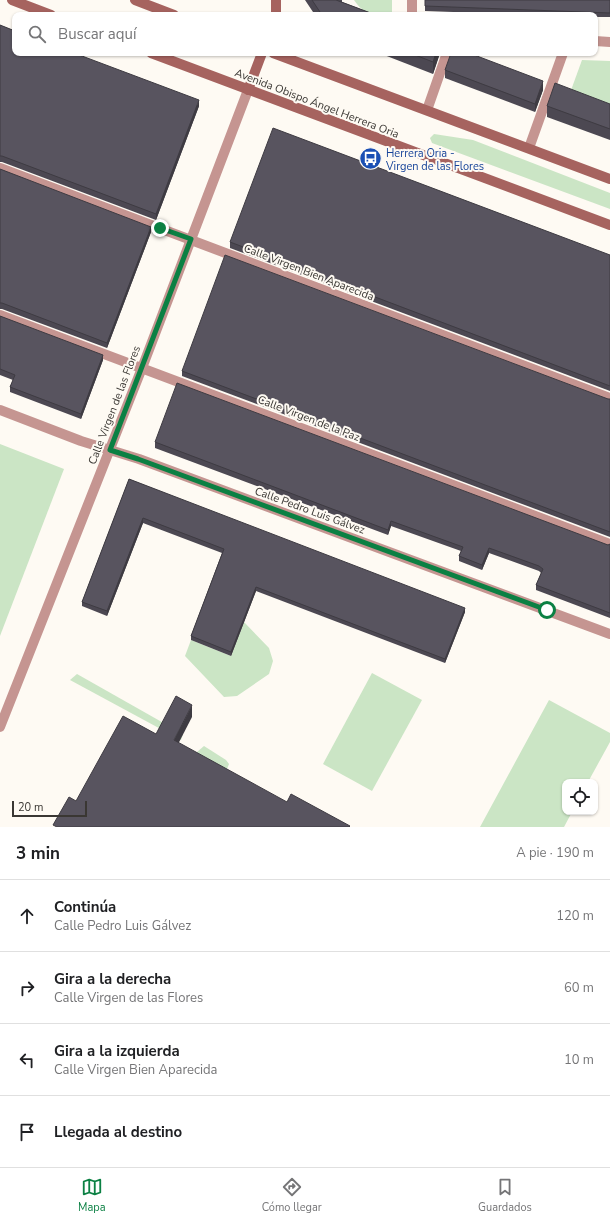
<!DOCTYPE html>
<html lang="es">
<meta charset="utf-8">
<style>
:root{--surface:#fff;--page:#f2f2f2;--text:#202124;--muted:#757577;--line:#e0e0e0;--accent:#0b8043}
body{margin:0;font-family:"Nunito Sans",sans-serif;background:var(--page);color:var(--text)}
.controls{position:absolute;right:12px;bottom:12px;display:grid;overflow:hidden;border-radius:8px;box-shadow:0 1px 3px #0004}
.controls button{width:36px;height:36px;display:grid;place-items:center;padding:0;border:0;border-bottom:1px solid var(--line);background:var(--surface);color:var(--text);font:20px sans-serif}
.scale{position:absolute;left:12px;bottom:10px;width:75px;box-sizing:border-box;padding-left:4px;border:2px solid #3a3733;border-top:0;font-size:11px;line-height:14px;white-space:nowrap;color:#3a3733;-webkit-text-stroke:3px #fefaf3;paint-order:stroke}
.stop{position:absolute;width:12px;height:12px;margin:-9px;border:3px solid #0b8043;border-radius:50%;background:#fff}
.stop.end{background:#0b8043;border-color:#fff;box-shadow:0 1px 4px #0008}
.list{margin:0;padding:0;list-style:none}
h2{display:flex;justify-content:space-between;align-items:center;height:52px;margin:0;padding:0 16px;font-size:17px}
h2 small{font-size:13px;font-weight:400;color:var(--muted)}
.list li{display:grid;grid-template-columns:26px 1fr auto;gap:12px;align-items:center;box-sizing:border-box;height:72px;padding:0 16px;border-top:1px solid var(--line)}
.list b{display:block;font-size:15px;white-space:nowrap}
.list p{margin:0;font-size:13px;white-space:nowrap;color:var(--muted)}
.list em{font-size:13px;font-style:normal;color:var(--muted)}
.icon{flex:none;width:22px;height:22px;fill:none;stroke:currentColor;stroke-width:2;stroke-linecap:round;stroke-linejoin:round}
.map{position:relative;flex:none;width:610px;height:827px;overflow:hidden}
.search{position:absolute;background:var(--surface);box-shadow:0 1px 3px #0004;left:12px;right:12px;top:12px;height:44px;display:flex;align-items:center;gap:10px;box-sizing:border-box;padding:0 14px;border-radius:8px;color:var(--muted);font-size:15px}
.sheet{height:340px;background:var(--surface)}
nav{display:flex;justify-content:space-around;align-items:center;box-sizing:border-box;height:56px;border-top:1px solid var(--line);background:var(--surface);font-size:11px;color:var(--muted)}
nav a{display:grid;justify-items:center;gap:2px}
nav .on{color:var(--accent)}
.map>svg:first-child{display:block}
.green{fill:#cbe5c5}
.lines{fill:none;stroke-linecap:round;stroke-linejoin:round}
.street{stroke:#c59591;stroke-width:10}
.secondary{stroke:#a6635f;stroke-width:10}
.wall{fill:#4c4852}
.shaded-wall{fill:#3e3b42}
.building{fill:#58545f;stroke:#3e3b42}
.route{stroke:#0b8043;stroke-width:5}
.labels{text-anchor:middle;stroke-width:4;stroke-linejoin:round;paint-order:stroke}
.street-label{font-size:11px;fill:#3a3733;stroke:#fefaf3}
.transit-label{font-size:11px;fill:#164399;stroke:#fefaf3;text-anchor:start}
</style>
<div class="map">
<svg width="610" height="827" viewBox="0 0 610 827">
<rect width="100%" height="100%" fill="#fefaf3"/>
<g class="green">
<path d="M354,0H392V15C373,15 365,16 354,0Z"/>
<path d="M582,60L610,61V108L570,93Z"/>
<path d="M434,134L473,140L610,193V209L432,143L430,138Z"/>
<path d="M0,444L64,469L0,636Z"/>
<path d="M244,622L269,648L273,661L269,674L237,696L224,697L185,656L191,640L231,656Z"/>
<path d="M372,673L422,700L372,791L323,764Z"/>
<path d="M77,674L183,734L181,740L70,680Z"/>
<path d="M549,700L610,733V742L588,782H565V812H572L564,827H480Z"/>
<path d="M204,746L226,760L229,764L223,779L191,762L197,752Z"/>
</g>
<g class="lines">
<g class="street">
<path d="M412,15V0"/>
<path d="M595,41L610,42"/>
<path d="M427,110L447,53"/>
<path d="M529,148L563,53"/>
<path d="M0,168L610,398"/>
<path d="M0,315L610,544"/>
<path d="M0,410L81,441L139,459L610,634"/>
<path d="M0,727L142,368L248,90"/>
</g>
<g class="secondary">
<path d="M12,0L51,15"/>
<path d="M135,0L174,15"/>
<path d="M276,15V0"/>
<path d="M151,53L610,225"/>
<path d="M273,53L610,179"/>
<path d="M248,90L262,53"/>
</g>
</g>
<g class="wall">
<path d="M305,0H342V2L376,15H315Z"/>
<path d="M425,0H610V17H595V15H543L425,11Z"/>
<path d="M0,25L199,106L156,220L2,162H0Z"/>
<path d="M379,53H440L433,74Z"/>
<path d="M445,70L543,90L535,112L445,78Z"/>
<path d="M610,104V140L547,117V106Z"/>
<path d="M0,169L151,232L107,348L2,309H0Z"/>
<path d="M230,242L610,255V391L230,248Z"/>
<path d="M0,316L103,360L81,419L10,392V387L13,380L0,375Z"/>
<path d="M182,371L610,399V537L182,376Z"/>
<path d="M155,442L608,545L610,544V618L536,590V585L541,573L539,571L489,553L482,570L459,561V556L461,551L391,526L388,535L155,448Z"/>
<path d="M129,479L465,612L445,663L256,591L231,656L191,640V636L222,553L143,523L107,616L82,606V602Z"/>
</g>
<g class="shaded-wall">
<path d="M436,53H440L433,74V62Z"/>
<path d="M543,81V90L535,112V104Z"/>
<path d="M199,100V106L156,220V214Z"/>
<path d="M151,227V232L107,348V343Z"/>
<path d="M103,355V360L81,419V414Z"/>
<path d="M143,518V523L107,616V611Z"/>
<path d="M391,521V526L388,535V530Z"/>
<path d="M489,548V553L482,570V565Z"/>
<path d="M256,587V591L231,656V652Z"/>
<path d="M465,608V612L445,663V659Z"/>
<path d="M192,705V717L174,752V740Z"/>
</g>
<g class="building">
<path d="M312,0H336L376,15H322Z"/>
<path d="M425,0H610V13L425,6Z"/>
<path d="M0,25L15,31V53H74L199,100L156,214L2,156H0Z"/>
<path d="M410,53H436L433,62Z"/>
<path d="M451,53H469L543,81L535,104L445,70Z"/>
<path d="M555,83L610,104V129L547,106Z"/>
<path d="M273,128L610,255V386L230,242Z"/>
<path d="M0,169L151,227L107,343L2,303H0Z"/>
<path d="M225,255L608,399H610V532L182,371Z"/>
<path d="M0,316L103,355L81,414L10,387L15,375L0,369Z"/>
<path d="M177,383L608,545L610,544V613L536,585L543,569L539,566L489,548L482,565L459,556L463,547L391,521L388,530L155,442Z"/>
<path d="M129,479L465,608L445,659L256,587L231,652L191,636L224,549L143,518L107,611L82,602Z"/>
<path d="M176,696L192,705L174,740L287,802L291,794L350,826L349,827H57L53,825L69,797L76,801L123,716L156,734Z"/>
</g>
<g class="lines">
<path class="route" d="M160,228L191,239L110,450L138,459L547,610"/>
</g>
<defs>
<symbol id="bus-disc" viewBox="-11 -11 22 22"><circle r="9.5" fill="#1a4fb4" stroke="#fefaf3"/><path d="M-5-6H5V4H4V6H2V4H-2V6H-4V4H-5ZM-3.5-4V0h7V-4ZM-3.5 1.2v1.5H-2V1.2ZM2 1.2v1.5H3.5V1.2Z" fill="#fff"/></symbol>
</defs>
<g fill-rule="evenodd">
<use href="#bus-disc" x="358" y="146" width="25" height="25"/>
</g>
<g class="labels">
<g class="street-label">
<text transform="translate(317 103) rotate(21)" y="4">Avenida Obispo Ángel Herrera Oria</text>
<text transform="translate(309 272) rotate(21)" y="4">Calle Virgen Bien Aparecida</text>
<text transform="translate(114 405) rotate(-69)" y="4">Calle Virgen de las Flores</text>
<text transform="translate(309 418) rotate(21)" y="4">Calle Virgen de la Paz</text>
<text transform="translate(310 510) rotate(20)" y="4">Calle Pedro Luis Gálvez</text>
</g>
<g class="transit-label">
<text x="386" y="157">Herrera Oria -<tspan x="386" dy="13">Virgen de las Flores</tspan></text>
</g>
</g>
</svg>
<div class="controls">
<button><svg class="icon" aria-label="locate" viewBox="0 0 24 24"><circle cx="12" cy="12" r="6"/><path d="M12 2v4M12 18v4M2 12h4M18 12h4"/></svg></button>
</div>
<div class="scale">20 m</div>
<div class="stop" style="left:547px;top:610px"></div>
<div class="stop end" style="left:160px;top:228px"></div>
<div class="search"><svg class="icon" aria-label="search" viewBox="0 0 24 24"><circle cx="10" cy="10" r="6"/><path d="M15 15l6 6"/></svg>Buscar aquí</div>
</div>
<section class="sheet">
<h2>3 min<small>A pie · 190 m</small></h2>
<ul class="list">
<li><svg class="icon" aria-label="ahead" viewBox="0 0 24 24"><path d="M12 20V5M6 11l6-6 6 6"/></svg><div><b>Continúa</b><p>Calle Pedro Luis Gálvez</p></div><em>120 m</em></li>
<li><svg class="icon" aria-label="right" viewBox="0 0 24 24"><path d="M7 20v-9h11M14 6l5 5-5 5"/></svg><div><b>Gira a la derecha</b><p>Calle Virgen de las Flores</p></div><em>60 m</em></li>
<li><svg class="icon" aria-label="left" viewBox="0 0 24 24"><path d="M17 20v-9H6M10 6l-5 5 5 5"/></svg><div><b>Gira a la izquierda</b><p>Calle Virgen Bien Aparecida</p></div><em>10 m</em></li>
<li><svg class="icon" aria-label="arrive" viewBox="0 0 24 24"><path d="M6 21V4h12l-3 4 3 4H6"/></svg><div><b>Llegada al destino</b></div></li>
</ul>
</section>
<nav>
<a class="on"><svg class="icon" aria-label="map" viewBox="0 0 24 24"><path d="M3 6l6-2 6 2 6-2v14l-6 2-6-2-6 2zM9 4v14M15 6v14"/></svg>Mapa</a>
<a><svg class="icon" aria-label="directions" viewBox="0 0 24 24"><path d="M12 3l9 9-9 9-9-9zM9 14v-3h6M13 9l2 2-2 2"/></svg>Cómo llegar</a>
<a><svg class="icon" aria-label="saved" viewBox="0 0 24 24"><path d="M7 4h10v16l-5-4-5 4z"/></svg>Guardados</a>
</nav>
